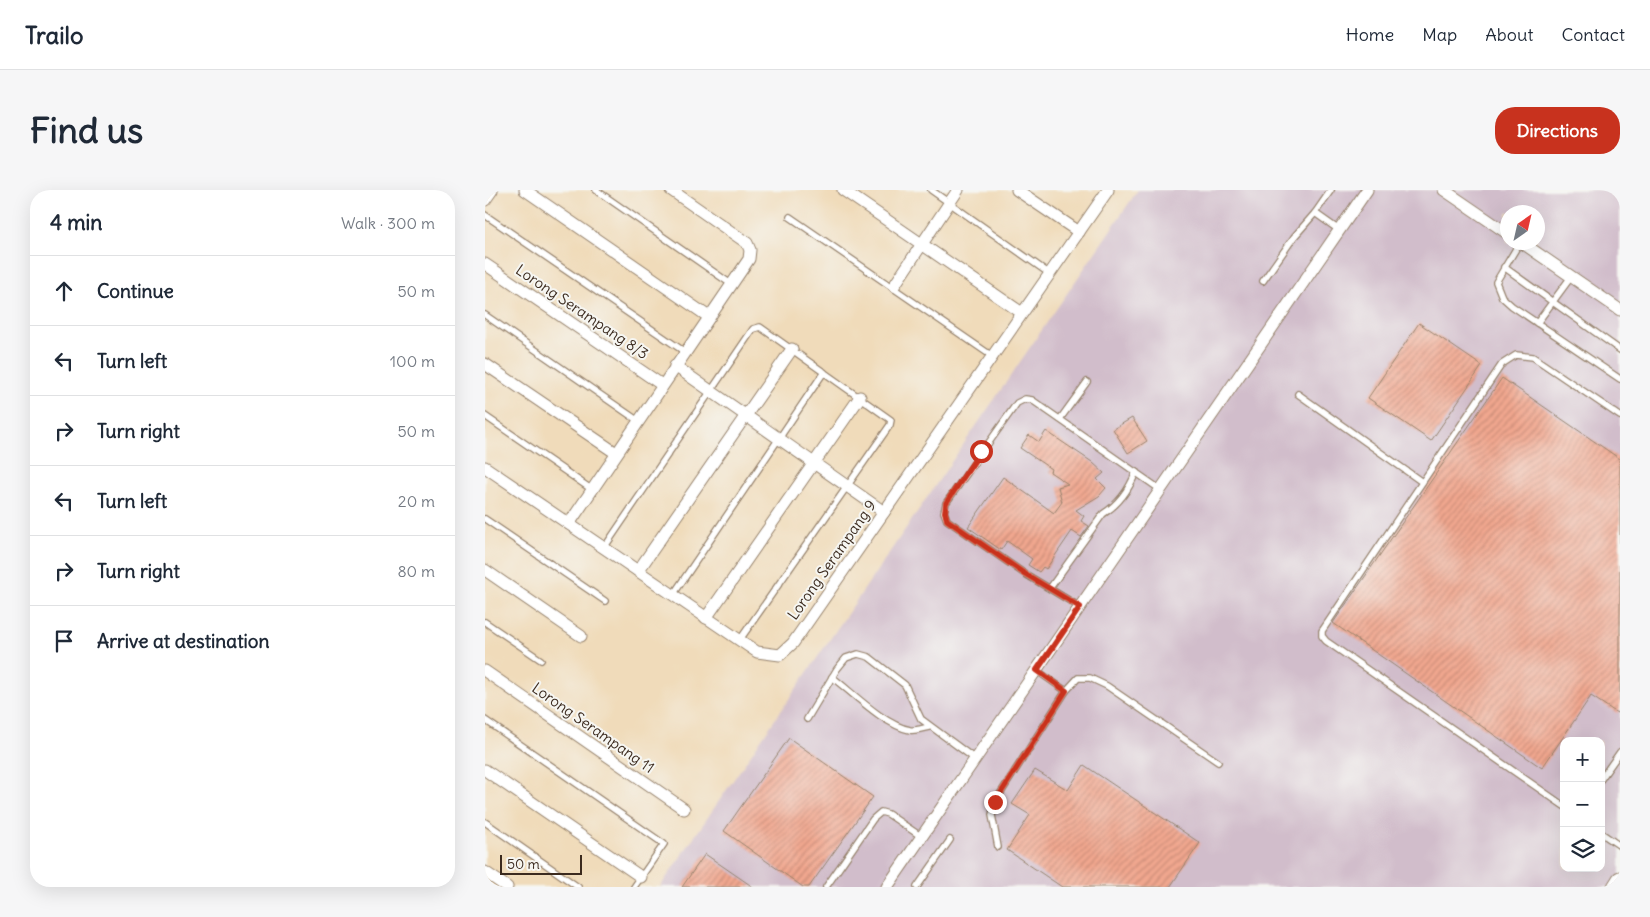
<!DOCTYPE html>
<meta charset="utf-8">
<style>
:root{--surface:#fff;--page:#f6f6f7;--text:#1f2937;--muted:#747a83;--line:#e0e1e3;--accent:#c8321e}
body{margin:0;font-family:Delius,sans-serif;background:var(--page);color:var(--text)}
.controls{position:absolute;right:15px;bottom:15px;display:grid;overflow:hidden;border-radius:10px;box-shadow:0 5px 20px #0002}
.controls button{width:45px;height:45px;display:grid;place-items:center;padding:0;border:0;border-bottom:1px solid var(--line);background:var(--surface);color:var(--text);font:25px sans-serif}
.compass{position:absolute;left:1015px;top:15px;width:45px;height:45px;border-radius:50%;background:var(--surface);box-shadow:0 5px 20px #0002;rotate:34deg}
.scale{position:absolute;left:15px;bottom:12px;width:82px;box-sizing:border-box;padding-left:5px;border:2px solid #3b2a1e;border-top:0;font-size:14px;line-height:18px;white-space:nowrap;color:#3b2a1e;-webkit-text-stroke:4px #f6f6f2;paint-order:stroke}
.stop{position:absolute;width:15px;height:15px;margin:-11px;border:4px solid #c8321e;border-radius:50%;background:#fff}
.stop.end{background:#c8321e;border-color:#fff;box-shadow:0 1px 5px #0008}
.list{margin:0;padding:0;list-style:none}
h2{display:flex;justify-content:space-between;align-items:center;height:65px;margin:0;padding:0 20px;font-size:21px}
h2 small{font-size:16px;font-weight:400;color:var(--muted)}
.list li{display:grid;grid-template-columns:32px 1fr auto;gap:15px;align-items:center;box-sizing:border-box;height:70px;padding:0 20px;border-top:1px solid var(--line)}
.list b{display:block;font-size:19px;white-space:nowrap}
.list em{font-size:16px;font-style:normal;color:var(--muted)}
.icon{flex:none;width:28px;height:28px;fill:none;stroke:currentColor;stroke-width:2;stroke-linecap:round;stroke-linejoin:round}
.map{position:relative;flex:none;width:1135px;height:697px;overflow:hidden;border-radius:20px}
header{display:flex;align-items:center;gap:30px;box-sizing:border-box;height:70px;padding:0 25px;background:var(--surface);border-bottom:1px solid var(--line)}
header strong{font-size:24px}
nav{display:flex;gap:28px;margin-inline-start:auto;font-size:18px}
.intro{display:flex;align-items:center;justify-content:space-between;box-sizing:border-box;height:120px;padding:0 30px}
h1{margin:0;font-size:35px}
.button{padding:12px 22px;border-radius:20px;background:var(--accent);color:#fff;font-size:18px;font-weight:700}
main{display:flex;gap:30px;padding:0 30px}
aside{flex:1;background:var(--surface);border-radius:20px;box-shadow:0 5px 20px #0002}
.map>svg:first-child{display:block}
.industrial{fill:#d1bdcb;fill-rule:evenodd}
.building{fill:url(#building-hatch)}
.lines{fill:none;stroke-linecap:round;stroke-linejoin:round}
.service-casing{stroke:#96826c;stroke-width:8}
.minor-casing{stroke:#96826c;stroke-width:13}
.tertiary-casing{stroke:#96826c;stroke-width:17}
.service{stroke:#fff;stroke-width:5.5}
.minor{stroke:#fff;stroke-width:11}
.tertiary{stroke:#fff;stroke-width:15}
.route{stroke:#c8321e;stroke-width:6}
.labels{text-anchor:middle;stroke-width:4;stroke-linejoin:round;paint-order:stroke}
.street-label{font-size:15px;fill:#3b2a1e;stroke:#f6f6f2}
</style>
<header>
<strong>Trailo</strong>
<nav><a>Home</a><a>Map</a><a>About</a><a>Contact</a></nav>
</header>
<div class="intro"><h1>Find us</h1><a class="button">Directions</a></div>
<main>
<aside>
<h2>4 min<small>Walk · 300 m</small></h2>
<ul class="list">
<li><svg class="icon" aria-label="ahead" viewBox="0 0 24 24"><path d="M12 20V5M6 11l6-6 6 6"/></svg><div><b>Continue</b></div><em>50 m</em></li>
<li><svg class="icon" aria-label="left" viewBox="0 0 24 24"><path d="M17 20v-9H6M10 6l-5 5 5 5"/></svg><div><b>Turn left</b></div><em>100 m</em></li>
<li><svg class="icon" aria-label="right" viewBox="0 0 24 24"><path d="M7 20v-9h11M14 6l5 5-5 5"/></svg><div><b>Turn right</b></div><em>50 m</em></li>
<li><svg class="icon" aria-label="left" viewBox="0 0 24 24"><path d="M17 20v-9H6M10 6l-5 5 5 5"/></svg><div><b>Turn left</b></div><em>20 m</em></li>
<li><svg class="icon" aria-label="right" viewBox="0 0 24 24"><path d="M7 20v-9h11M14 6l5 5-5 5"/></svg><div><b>Turn right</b></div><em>80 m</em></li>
<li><svg class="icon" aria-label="arrive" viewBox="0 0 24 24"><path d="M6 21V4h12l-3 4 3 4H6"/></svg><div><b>Arrive at destination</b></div></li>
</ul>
</aside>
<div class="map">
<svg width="1135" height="697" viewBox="0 0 1135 697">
<defs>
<pattern id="building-hatch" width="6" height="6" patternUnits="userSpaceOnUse" patternTransform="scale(1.25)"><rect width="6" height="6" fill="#f1a78f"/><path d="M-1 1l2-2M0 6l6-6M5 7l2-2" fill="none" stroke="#c48874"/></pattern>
</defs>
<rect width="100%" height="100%" fill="#f6f6f2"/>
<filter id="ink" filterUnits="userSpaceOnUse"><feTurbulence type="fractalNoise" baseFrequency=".02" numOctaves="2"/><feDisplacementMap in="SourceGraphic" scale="10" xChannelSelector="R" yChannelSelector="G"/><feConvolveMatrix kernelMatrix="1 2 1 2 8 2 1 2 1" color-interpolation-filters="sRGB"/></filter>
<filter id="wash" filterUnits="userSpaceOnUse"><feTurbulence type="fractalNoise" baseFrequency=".0096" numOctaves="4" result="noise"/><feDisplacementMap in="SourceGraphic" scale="20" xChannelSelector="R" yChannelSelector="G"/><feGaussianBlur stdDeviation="1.12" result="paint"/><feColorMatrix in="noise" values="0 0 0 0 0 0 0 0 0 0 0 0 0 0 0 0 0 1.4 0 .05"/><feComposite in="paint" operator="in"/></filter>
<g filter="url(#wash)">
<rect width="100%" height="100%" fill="#f0dbba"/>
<path class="industrial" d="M653,0H1135V697H175ZM1022,22H1052V52H1022ZM1079,551H1116V678H1079Z"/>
<g id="blocks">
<g class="building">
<path d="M934,133L997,176L946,251L883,208Z"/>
<path d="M1017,188L1135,269V519L1132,523L1106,506L1057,578L848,433Z"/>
<path d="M647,228L662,251L643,263L628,239Z"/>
<path d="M561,241L607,272L619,283L612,289L621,298L614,306L591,320L599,326L596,331L604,336L596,347L587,341L561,379L558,377L554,382L543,375L547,369L522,351L516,360L483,337L518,287L569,323L577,312L573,297L583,294L565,282L566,279L535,258L544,245L554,252Z"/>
<path d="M304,548L388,607L324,697H318L239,641Z"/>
<path d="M599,575L715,653L685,697H577L522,660L545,625L527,614L550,580L583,600Z"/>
<path d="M220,664L268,697H197Z"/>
</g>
</g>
</g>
<g filter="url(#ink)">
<use href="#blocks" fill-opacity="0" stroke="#96826c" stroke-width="1"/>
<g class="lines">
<defs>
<g id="service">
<path d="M111,0L246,94"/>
<path d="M446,0L565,84"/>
<path d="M846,0L830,23L854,40"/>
<path d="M0,25L200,162"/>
<path d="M305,27L507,166"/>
<path d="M1035,52L1011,92L1017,107L1027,116L1135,189"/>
<path d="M1019,77L1135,160"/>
<path d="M778,91L809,47L830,23"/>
<path d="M0,125L152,230"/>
<path d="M1052,133L1086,87"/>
<path d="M813,204L937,292"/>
<path d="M0,226L106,299"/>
<path d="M575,229L602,192"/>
<path d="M0,329L120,411"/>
<path d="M119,358L268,139L275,137L406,230L405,235L254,451"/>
<path d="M565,398L618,324C634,314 644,300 651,282"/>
<path d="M188,405L339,182"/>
<path d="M595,417L537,382L462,330L459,322L461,313L532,213L540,209L547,210L676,300"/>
<path d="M0,432L56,470"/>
<path d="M347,487C368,503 399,535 425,540C431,541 438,538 444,537"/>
<path d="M581,501L593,488H605L622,496L733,572"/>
<path d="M322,529L352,479L361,468L373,464L384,467L420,495L436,529L490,569"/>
<path d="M0,530L179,654L149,697"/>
<path d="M1116,589L1135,562"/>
<path d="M1079,616L841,451L837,446V441L1017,174L1031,165L1048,167L1135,226"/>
<path d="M0,632L93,697"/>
<path d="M1116,643L1135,656"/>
<path d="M513,657L507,625L510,612L581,501L551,480"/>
<path d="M341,697L388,629L396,622L403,624L437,647"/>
<path d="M432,697L465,650"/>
</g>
<g id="minor">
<path d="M40,0L224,127"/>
<path d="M358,0L537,123"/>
<path d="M532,0L594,42"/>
<path d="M959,0L1022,43"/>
<path d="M0,10L7,0"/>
<path d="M1036,52L1135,120"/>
<path d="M0,74L177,195"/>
<path d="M409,96L473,0"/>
<path d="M0,174L131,263"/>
<path d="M190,176L399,322"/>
<path d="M0,277L272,462L295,465L308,453L623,0"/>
<path d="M84,334L264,69L265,60L262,53L186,0"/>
<path d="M0,380L96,446"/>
<path d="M153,381L307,159"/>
<path d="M221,428L375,207"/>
<path d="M0,481L199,619"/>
<path d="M0,580L156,687"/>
<path d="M0,682L22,697"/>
<path d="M402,697L882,0"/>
</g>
<path id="tertiary" d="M1130,697L1135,689"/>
</defs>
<use href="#service" class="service-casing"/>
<use href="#minor" class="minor-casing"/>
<use href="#tertiary" class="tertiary-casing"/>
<use href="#service" class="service"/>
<use href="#minor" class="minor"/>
<use href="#tertiary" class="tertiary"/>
</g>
</g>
<g class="lines" filter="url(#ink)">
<path class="route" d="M496,261L461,313L460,322L462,330L537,382L595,417L552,480L581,501L510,612"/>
</g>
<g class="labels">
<g class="street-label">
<text transform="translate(97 122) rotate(34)" y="5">Lorong Serampang 8/3</text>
<text transform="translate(347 370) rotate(-55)" y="5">Lorong Serampang 9</text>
<text transform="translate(108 538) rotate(35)" y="5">Lorong Serampang 11</text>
</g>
</g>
</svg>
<div class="controls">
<button>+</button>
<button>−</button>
<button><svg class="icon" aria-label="layers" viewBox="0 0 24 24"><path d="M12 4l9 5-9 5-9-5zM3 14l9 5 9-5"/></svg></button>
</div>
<svg class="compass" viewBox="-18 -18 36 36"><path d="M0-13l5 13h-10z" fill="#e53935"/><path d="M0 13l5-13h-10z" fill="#747a83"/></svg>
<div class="scale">50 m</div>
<div class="stop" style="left:496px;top:261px"></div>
<div class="stop end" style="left:510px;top:612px"></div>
</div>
</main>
